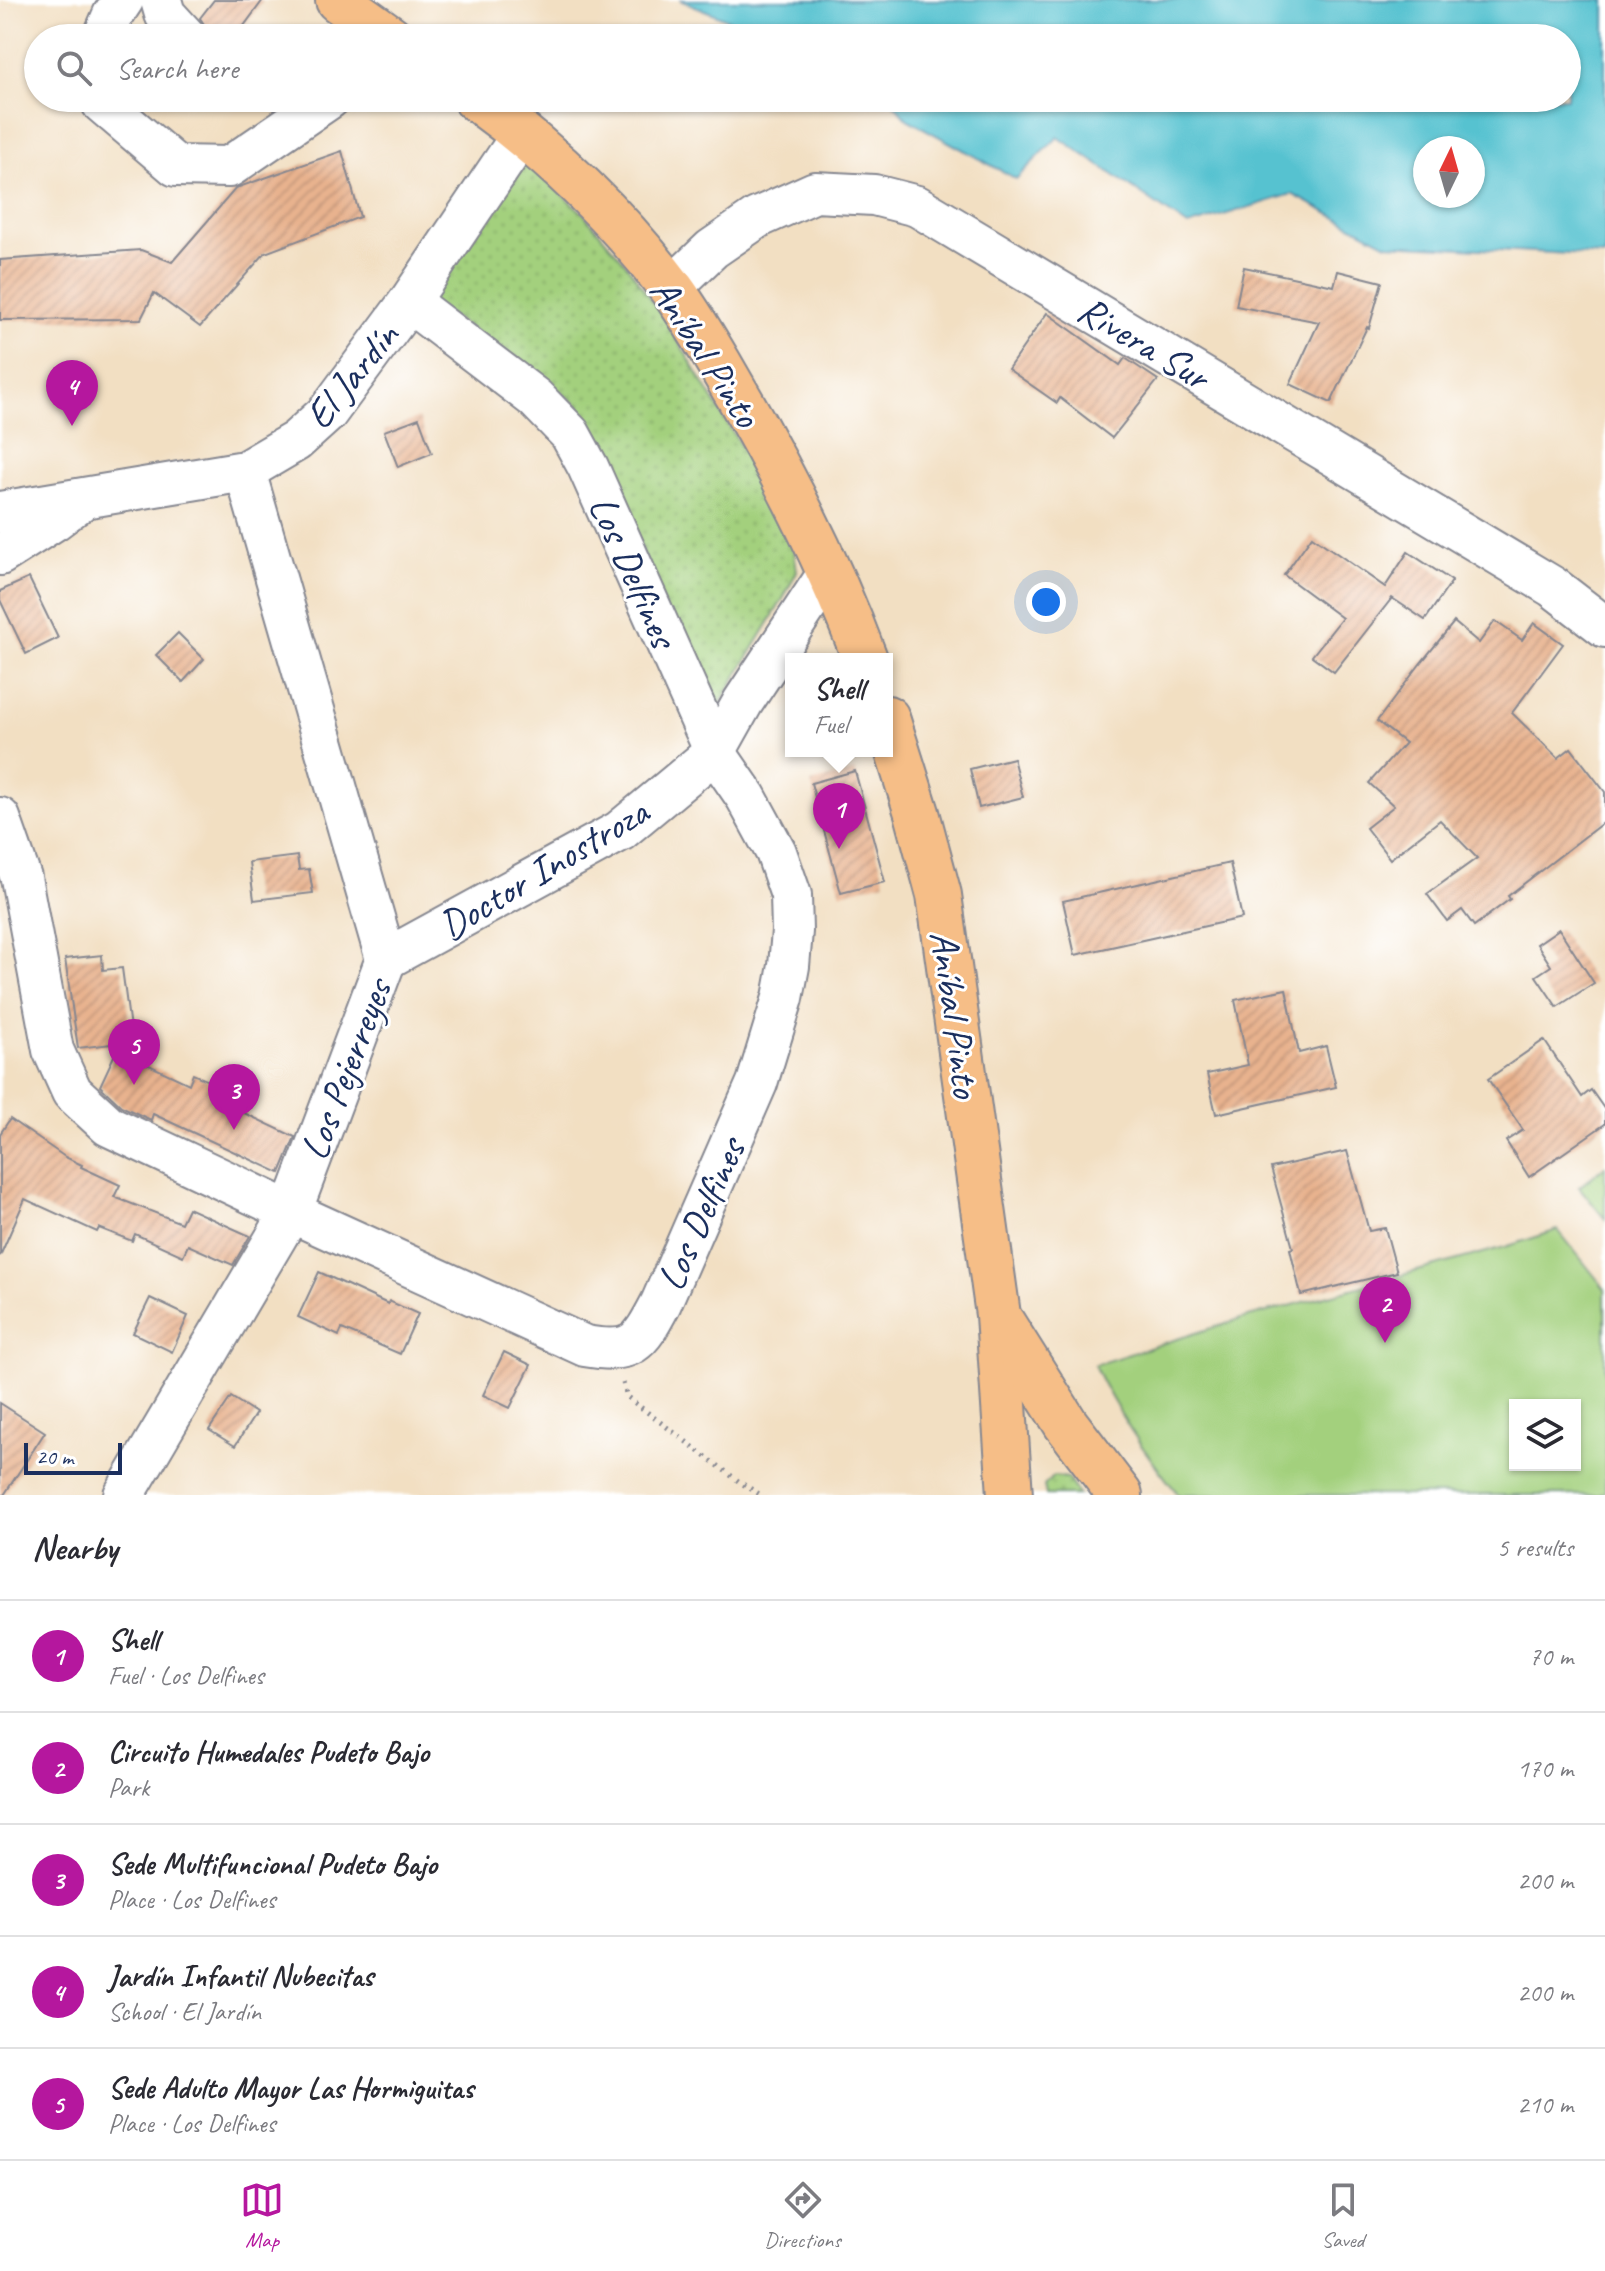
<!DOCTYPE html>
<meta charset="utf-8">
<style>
:root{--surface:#fff;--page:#f7f7f7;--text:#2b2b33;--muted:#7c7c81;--line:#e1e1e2;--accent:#b5179e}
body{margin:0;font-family:Caveat,sans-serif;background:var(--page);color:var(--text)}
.controls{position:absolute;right:24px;bottom:24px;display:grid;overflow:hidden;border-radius:0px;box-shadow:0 2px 6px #0004}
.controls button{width:72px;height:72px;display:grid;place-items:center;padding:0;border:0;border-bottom:2px solid var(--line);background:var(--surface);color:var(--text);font:40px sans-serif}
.compass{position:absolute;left:1413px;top:136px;width:72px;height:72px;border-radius:50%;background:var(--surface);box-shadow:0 2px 6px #0004;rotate:5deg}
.scale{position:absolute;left:24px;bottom:20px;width:98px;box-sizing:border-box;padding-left:8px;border:4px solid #1b2f5e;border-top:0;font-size:22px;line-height:28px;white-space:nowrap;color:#1b2f5e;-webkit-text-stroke:6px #fff;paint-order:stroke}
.you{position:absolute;left:1046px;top:602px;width:28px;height:28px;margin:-20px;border:6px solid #fff;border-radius:50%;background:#1a73e8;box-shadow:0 0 0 12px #1a73e833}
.badge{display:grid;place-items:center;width:52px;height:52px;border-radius:50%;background:var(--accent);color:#fff;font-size:26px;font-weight:700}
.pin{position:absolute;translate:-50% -66px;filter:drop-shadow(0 2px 4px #0008)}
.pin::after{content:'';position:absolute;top:42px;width:28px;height:24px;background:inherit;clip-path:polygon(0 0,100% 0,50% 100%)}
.popup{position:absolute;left:785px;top:653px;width:108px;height:104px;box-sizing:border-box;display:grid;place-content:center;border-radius:0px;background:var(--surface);filter:drop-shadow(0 2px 6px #0005);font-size:26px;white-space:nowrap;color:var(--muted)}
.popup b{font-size:30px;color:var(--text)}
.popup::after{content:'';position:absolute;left:50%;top:100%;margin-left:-16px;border:16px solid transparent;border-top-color:var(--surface)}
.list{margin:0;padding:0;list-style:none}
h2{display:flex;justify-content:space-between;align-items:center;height:104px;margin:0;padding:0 32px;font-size:34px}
h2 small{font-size:26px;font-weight:400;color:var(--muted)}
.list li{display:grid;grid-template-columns:52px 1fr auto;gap:24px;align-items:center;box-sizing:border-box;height:112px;padding:0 32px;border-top:2px solid var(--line)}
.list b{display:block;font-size:30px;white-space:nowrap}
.list p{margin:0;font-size:26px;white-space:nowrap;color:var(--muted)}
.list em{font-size:26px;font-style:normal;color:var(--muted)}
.icon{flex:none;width:44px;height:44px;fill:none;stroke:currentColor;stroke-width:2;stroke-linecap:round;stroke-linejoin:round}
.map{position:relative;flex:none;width:1605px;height:1495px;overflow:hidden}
.search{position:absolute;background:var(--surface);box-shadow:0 2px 6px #0004;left:24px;right:24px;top:24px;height:88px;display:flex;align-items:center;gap:20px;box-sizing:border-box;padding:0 28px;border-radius:44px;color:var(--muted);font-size:30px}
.sheet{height:664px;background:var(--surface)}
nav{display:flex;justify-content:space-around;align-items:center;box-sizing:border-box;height:112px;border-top:2px solid var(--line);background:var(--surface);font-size:22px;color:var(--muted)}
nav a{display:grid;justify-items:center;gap:4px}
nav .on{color:var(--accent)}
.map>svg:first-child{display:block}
.grass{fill:url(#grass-dots);stroke:#5f806e;stroke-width:2}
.park{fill:#a3d07d;stroke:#5f806e;stroke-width:2;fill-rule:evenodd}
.water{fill:#56c2d0;stroke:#387897;stroke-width:2;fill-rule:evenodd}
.building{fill:url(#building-hatch)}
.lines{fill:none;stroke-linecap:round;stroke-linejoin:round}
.minor-casing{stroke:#868790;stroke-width:44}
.major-casing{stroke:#868790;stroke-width:48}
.path{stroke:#868790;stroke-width:5;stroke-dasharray:2 6;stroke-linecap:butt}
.minor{stroke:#fff;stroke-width:40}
.major{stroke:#f6be87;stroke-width:44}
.labels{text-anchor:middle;stroke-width:6;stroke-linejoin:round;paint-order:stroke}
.street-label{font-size:40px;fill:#1b2f5e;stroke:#fff}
</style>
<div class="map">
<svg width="1605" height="1495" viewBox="0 0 1605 1495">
<defs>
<pattern id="grass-dots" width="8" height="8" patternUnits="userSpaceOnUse" patternTransform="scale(2)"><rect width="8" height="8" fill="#a3d07d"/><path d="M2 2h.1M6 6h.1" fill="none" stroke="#8cb36e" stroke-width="1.8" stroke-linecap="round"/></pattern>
<pattern id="building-hatch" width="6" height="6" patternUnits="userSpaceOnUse" patternTransform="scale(2)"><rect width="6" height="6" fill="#e8b28e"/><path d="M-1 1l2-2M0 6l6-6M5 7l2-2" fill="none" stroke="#c6997d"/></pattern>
</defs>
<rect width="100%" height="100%" fill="#fff"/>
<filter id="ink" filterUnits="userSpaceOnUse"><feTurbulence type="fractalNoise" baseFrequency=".0125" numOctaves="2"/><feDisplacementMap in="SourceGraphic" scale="16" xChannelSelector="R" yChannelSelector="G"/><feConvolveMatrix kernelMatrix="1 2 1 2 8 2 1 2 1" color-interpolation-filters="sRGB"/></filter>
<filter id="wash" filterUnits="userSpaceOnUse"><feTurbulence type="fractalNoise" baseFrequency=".006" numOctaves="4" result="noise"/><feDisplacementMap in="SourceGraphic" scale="32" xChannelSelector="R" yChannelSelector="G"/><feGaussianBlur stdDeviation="1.8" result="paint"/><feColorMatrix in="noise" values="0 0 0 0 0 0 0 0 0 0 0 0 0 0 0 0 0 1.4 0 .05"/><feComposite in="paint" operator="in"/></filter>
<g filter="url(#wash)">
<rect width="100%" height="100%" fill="#f2dfc2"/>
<g class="grass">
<path d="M523,160L583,213L627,265L671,329L770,495L793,544L797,571L783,599L709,722L604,453L578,405L517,359L430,302Z"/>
<path d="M1053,1476L1067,1478L1079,1495H1046L1044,1486Z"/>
</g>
<g class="park">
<path d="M1605,1166V1219L1579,1187Z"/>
<path d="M1558,1230L1605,1289V1492L1599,1495H1179C1146,1455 1116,1411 1094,1365L1234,1321L1505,1247ZM1515,1405H1575V1465H1515Z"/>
</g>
<path class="water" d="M680,0H1605V256L1387,244L1292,194L1188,226L1058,137L1016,179L907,119L889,98H1567V38H773ZM1425,148H1473V196H1425Z"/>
<g id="blocks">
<g class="building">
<path d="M214,0H263L235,38H209V32L200,18Z"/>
<path d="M342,151L360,217L265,253L200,327L154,293L141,319L0,320V260L141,250L172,262L236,188Z"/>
<path d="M1244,267L1334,286L1338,271L1382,282L1369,328L1367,327L1331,403L1290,384L1319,322L1236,306Z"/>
<path d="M1047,313L1120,365L1125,358L1158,380L1112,438L1060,398L1057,403L1008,369Z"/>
<path d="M419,418L432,453L398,467L384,431Z"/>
<path d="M1312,536L1385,587L1408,552L1452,581L1425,620L1392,598L1334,672L1312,656L1342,618L1284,575Z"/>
<path d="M29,578L58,638L26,654L0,600V591Z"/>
<path d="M1495,621L1522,640L1534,623L1563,644L1512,713L1558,758L1571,748L1605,792V821L1508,896L1510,899L1474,926L1462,910L1447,921L1427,894L1477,858L1440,820L1390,859L1366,828L1394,806L1369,783L1405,743L1377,721L1420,664L1454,622L1479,643Z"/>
<path d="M178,633L204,659L183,682L156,655Z"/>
<path d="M1013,758L1023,797L979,808L970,769Z"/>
<path d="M855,771L885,882L841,893L811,783Z"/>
<path d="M297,856L299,870L309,869L313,893L254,900L249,862Z"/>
<path d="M1230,863L1242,918L1075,955L1063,901Z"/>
<path d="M1559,929L1594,983L1557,1007L1536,976L1551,966L1537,944Z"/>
<path d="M102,955L103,970L122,968L134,1058L189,1084L193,1074L251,1100L244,1113L295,1137L280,1173L153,1114L151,1120L121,1106L100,1086L120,1043L78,1048L65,959Z"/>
<path d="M1286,989L1299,1053L1326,1046L1336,1087L1216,1114L1207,1074L1248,1065L1235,1000Z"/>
<path d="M1544,1040L1582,1097L1591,1090L1605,1110V1124L1529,1177L1506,1141L1523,1130L1488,1079Z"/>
<path d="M10,1119L65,1157L82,1165L81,1167L120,1185L114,1197L181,1223L188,1208L250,1236L233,1265L188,1245L183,1256L135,1234L132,1241L99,1228L97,1232L25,1199L0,1256V1134Z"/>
<path d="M1347,1151L1369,1231L1385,1228L1397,1272L1301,1295L1290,1249L1293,1248L1271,1168Z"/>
<path d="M319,1272L388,1304L389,1301L418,1314L400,1354L342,1329L339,1336L298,1317Z"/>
<path d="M150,1298L188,1316L172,1352L133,1333Z"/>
<path d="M504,1352L531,1365L510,1408L483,1395Z"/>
<path d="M231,1397L256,1413L235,1446L209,1430Z"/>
<path d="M0,1403L45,1432L4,1495H0Z"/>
</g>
</g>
</g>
<g filter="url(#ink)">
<use href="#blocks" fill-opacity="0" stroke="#868790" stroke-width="2"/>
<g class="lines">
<defs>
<g id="minor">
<path d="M161,0L165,14L187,38"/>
<path d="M103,38L113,15L123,0"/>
<path d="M101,98L102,103L176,166L229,167L330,98"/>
<path d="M671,288L712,249L757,218L815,192L874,195L917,206L1553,587L1605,627"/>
<path d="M0,512L245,471L296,441L327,413L409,302L523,133"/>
<path d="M0,555L55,520L79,502"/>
<path d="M0,818L21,878L53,1050L72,1092L109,1126L291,1212L585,1346C633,1354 639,1345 661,1303L757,1083L783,998L789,966L792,931L791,895L776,852L746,797L715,752L588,467L570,434L535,398L409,302"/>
<path d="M386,959L620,831L715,752L743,702L829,572"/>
<path d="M124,1495L291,1212L386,959L245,471"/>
</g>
<g id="major">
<path d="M338,0L391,38"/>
<path d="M475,98C548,151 616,215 671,288C696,322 717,360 738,396C787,480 831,568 865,659"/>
<path d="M887,718L917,813L939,895L998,1315L1010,1495"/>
<path d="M1003,1324L1066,1424L1120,1495"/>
</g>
</defs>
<use href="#minor" class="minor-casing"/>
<use href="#major" class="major-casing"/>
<path class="path" d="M623,1383L627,1397L741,1483L761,1495"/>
<use href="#minor" class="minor"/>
<use href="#major" class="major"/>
</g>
</g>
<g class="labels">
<g class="street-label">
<text transform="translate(1144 342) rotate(31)" y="14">Rivera Sur</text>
<text transform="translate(706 352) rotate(57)" y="14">Aníbal Pinto</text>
<text transform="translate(351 375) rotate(-51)" y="14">El Jardín</text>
<text transform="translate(634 571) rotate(66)" y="14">Los Delfines</text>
<text transform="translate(543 868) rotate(-31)" y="14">Doctor Inostroza</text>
<text transform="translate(956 1014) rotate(82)" y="14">Aníbal Pinto</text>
<text transform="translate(345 1069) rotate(-69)" y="14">Los Pejerreyes</text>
<text transform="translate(700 1214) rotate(-66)" y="14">Los Delfines</text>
</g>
</g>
</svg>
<div class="controls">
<button><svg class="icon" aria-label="layers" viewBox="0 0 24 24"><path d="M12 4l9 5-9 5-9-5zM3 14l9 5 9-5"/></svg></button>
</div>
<svg class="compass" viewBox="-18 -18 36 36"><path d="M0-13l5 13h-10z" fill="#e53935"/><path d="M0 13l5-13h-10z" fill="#7c7c81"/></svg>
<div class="scale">20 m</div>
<div class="you"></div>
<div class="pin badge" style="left:839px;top:849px">1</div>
<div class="popup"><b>Shell</b>Fuel</div>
<div class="pin badge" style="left:1385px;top:1343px">2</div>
<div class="pin badge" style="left:234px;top:1130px">3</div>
<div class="pin badge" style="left:72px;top:426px">4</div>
<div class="pin badge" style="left:134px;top:1085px">5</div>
<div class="search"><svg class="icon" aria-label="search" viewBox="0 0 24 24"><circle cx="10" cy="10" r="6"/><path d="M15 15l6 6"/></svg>Search here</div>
</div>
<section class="sheet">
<h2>Nearby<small>5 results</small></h2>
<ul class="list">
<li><span class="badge">1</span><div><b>Shell</b><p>Fuel · Los Delfines</p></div><em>70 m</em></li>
<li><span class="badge">2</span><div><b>Circuito Humedales Pudeto Bajo</b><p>Park</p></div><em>170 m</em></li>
<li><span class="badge">3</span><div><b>Sede Multifuncional Pudeto Bajo</b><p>Place · Los Delfines</p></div><em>200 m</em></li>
<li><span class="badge">4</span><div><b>Jardín Infantil Nubecitas</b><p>School · El Jardín</p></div><em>200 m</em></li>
<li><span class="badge">5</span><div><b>Sede Adulto Mayor Las Hormiguitas</b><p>Place · Los Delfines</p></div><em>210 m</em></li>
</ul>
</section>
<nav>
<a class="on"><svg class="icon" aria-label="map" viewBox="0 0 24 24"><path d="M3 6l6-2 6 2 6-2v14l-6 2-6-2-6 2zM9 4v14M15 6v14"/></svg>Map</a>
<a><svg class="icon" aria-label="directions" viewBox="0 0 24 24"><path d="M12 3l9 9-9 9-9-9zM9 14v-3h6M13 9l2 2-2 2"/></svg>Directions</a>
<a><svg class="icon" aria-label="saved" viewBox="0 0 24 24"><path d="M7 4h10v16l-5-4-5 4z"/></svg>Saved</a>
</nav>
